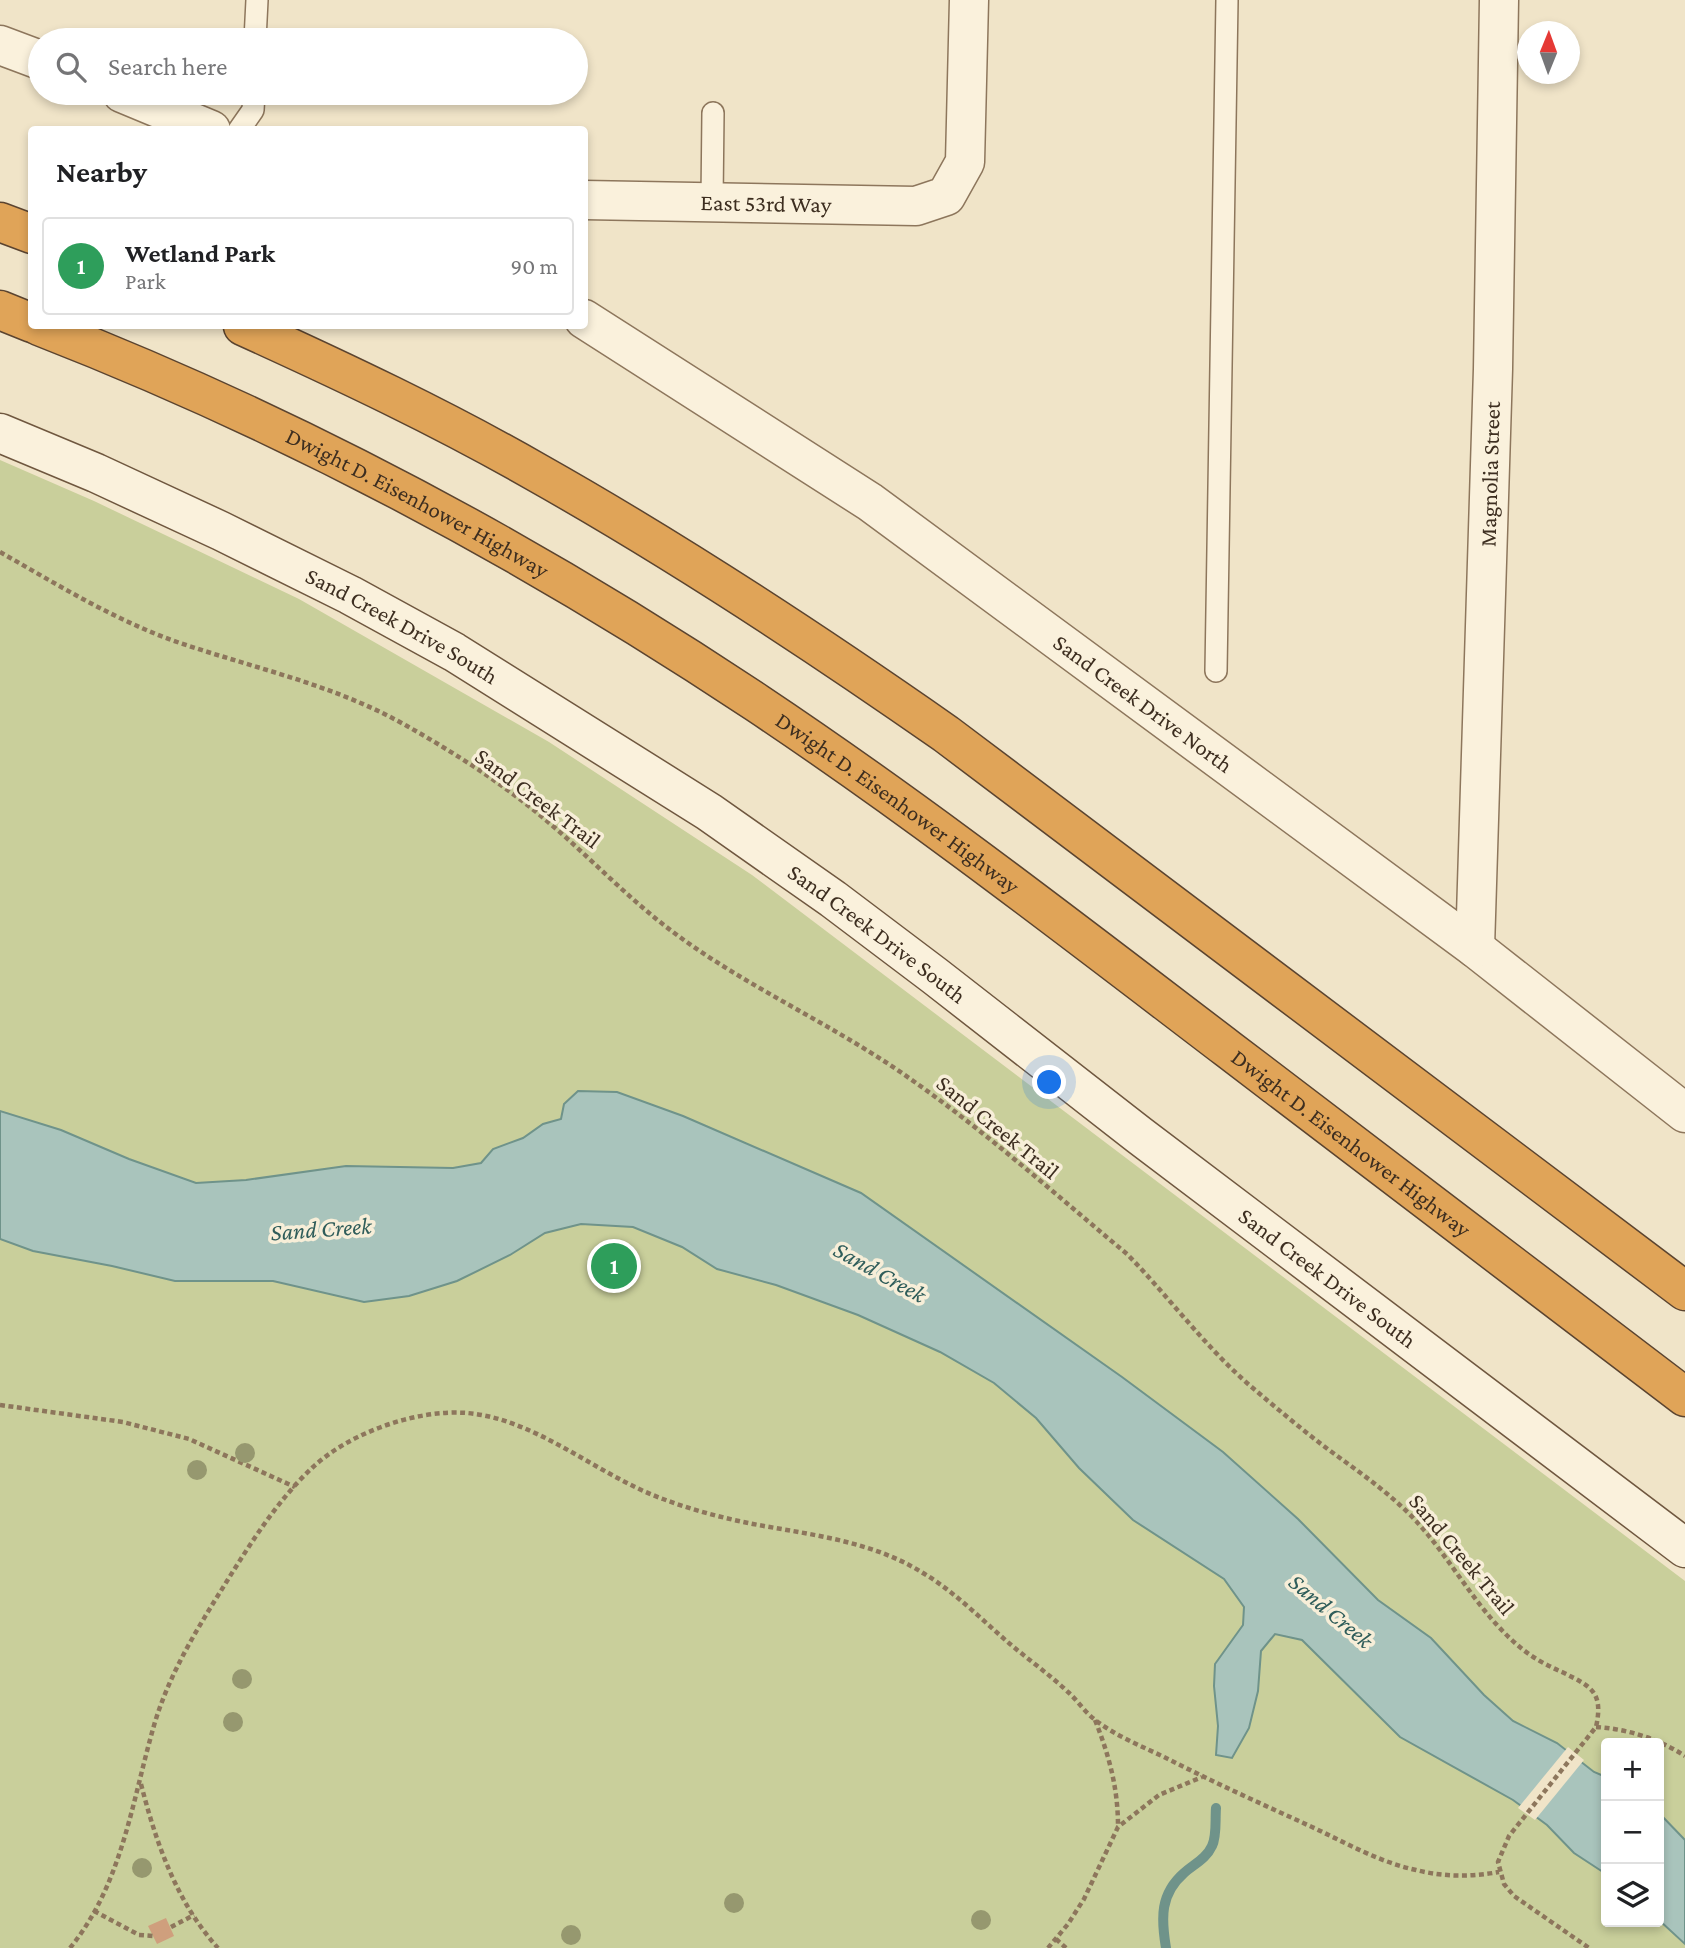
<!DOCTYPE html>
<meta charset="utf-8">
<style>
:root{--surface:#fff;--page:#f2f2f2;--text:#202124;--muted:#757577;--line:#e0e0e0;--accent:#0f766e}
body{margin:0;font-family:"Crimson Pro",serif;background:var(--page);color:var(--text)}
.controls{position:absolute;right:21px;bottom:21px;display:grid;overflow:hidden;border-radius:7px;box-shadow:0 4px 10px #0003}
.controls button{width:63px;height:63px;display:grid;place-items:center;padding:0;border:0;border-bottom:2px solid var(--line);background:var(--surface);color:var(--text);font:35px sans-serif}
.compass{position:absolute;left:1517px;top:21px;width:63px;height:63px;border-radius:50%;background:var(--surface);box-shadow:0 4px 10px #0003;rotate:1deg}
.you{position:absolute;left:1050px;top:1083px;width:24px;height:24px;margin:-18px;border:5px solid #fff;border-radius:50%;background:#1a73e8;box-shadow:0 0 0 10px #1a73e833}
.badge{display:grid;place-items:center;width:46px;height:46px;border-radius:50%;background:var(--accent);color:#fff;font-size:23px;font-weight:700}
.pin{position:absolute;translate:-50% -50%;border:4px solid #fff;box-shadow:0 2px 7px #0006}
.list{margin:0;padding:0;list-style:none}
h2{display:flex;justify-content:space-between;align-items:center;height:91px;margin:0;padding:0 28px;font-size:30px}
h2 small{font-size:23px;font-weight:400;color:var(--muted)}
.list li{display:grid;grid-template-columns:46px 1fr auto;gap:21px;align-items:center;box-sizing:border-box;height:98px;margin:0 14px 14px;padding:0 14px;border:2px solid var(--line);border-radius:7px}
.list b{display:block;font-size:26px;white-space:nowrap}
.list p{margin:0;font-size:23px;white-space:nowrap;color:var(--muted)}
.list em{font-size:23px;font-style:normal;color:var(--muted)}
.icon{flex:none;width:38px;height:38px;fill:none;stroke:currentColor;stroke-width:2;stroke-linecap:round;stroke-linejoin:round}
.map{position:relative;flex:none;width:1685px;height:1948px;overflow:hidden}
.search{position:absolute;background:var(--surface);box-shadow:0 4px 10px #0003;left:28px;top:28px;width:560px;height:77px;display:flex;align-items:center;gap:18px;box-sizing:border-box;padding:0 24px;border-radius:38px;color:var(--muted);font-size:26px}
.panel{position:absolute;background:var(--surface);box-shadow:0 4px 10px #0003;left:28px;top:126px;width:560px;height:203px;border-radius:7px}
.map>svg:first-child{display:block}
.green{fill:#c9cf9b;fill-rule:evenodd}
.water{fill:#a9c4bc;stroke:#6f938a;stroke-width:2}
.pier{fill:#f0e4c8}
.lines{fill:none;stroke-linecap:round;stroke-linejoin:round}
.stream{stroke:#6f938a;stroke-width:10}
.building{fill:#cf9f7d}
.service-casing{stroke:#8d765c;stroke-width:24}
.minor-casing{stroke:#8d765c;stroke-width:41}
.secondary-casing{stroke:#6f573f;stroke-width:41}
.motorway-casing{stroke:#5b4430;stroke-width:41}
.path{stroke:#8d765c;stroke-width:4.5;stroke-dasharray:5 3.5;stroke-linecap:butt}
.service{stroke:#faf1dc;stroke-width:21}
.minor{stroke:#faf1dc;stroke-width:38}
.secondary{stroke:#faf1dc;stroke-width:38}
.motorway{stroke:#e0a458;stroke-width:38}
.tree{fill:#96986f}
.labels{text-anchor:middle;stroke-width:7;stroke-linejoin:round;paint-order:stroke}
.street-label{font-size:23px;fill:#3d2e20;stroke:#f7eed8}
.water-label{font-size:24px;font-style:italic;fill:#2f5d5a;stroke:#f7eed8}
</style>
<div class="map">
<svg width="1685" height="1948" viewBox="0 0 1685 1948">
<rect width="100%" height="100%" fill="#f0e4c8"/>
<path class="green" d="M0,460L94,501L299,599L549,742L752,875L1685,1581V1948H0ZM1606,1743H1659V1922H1606Z"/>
<g class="water">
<path d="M578,1091L617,1092L683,1116L861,1193L1122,1377L1223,1452L1298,1519L1378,1600L1431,1638L1484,1695L1513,1721L1557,1743L1594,1772L1606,1777V1874L1574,1853L1547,1825L1513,1800L1400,1737L1302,1640L1275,1634L1261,1651L1258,1691L1249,1728L1232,1758L1216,1755L1218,1726L1214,1686L1215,1664L1243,1625L1244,1607L1224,1579L1133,1520L1079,1468L1036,1418L994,1383L940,1352L858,1315L776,1285L717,1269L682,1247L633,1227L581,1224L545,1233L510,1255L457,1281L409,1296L364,1302L273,1281H175L112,1266L33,1251L0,1239V1111L61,1130L129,1159L196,1183L246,1180L346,1166L453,1168L481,1163L493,1149L523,1138L543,1124L561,1119L564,1104Z"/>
<path d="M1659,1813L1685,1840V1944L1659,1920Z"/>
</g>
<path class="pier" d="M1568,1747L1584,1760L1535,1820L1518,1808Z"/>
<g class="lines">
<path class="stream" d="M1166,1948C1161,1918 1160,1894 1184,1873C1194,1864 1206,1859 1212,1846C1217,1836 1215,1820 1216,1808"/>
</g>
<path class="building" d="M166,1918L174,1936L157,1944L148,1926Z"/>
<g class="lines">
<defs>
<g id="service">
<path d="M255,40L257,0"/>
<path d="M239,130L253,110L254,93"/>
<path d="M712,200L713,113"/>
<path d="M1216,671L1227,0"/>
</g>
<g id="minor">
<path d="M0,45L40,60"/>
<path d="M122,93L211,130"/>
<path id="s1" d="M584,200L916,206L946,196L965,162L969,0"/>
<path id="s2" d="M584,319L870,502L1475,948L1685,1113"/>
<path id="s3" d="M1475,948L1493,369L1499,0"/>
</g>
<g id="secondary">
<path id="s4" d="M0,433L96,473L221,531L350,595L454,652L709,812L833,899L935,976L1139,1135L1685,1548"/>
</g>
<g id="motorway">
<path d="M0,222L32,234"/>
<path d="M0,310L32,323"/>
<path id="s5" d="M39,326C291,424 532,553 757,703C919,811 1073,931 1228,1049C1380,1165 1533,1281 1685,1397"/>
<path d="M243,326C342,371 442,418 536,472C678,552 813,641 946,734L1685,1291"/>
</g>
</defs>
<use href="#service" class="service-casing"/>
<use href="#minor" class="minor-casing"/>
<use href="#secondary" class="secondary-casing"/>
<use href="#motorway" class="motorway-casing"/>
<g class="path">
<path d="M0,552C58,585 116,621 180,643C257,669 335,685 407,726C453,752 500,782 541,816C586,853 626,897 673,932C741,983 819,1018 890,1065C974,1121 1050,1190 1127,1254C1168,1296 1203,1344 1247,1383C1274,1406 1301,1429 1329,1450C1359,1472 1390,1493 1416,1521C1453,1561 1478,1613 1521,1648C1533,1658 1548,1666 1562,1672C1590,1686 1604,1691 1596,1727L1509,1836L1498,1862L1504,1884L1514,1896L1589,1948"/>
<path d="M0,1405L123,1422L189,1439L295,1487"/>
<path d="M1095,1720C1109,1755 1118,1788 1118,1826"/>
<path d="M1596,1727C1628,1729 1659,1739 1685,1756"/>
<path d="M141,1784C156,1843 177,1903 218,1948"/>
<path d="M94,1911L139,1935L153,1936"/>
<path d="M171,1927L194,1915"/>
<path d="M1056,1939L1066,1948"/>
<path d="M70,1948C123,1883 132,1800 155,1722C171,1670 199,1626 227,1581C252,1541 278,1500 312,1468C349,1433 416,1409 467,1413C537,1419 597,1475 663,1499C692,1510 723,1518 753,1524C812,1535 872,1541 923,1573C955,1592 982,1620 1010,1644C1029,1660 1050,1675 1068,1692C1077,1700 1084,1711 1094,1719C1115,1736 1144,1747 1168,1759C1215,1783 1264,1805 1312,1827C1346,1843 1379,1862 1416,1870C1444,1877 1471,1877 1499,1872"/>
<path d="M1048,1948L1068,1924L1084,1899L1118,1827L1159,1795L1202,1777"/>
</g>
<use href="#service" class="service"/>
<use href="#minor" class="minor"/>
<use href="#secondary" class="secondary"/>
<use href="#motorway" class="motorway"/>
</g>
<g class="tree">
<circle cx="245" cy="1453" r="10"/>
<circle cx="197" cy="1470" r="10"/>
<circle cx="242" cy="1679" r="10"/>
<circle cx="233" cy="1722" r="10"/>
<circle cx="142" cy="1868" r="10"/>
<circle cx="734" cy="1903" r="10"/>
<circle cx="981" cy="1920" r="10"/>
<circle cx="571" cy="1935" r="10"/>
</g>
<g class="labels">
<g class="street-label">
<text dy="8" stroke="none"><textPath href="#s1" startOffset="182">East 53rd Way</textPath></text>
<text dy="8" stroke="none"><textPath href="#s3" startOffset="474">Magnolia Street</textPath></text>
<text dy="8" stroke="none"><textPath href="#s5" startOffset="418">Dwight D. Eisenhower Highway</textPath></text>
<text dy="8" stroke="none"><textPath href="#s4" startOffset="446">Sand Creek Drive South</textPath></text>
<text dy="8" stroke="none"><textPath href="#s2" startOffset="679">Sand Creek Drive North</textPath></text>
<text transform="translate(538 798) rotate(37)" y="8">Sand Creek Trail</text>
<text dy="8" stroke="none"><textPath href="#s5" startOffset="985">Dwight D. Eisenhower Highway</textPath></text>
<text dy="8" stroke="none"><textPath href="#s4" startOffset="1013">Sand Creek Drive South</textPath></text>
<text transform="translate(998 1127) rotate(39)" y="8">Sand Creek Trail</text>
<text dy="8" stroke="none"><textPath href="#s5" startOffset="1552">Dwight D. Eisenhower Highway</textPath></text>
<text dy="8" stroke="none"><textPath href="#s4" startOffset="1580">Sand Creek Drive South</textPath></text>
<text transform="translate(1462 1554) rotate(50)" y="8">Sand Creek Trail</text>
</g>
<g class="water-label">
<text transform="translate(321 1229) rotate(-4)" y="8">Sand Creek</text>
<text transform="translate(880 1272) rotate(29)" y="8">Sand Creek</text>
<text transform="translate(1331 1611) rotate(40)" y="8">Sand Creek</text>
</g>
</g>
</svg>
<div class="controls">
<button>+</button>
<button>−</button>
<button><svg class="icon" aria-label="layers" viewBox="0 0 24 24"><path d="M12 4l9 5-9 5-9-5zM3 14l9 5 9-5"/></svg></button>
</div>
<svg class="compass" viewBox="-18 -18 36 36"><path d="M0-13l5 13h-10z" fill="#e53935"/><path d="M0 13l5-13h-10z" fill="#757577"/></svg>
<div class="you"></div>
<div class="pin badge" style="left:614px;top:1266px;background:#2e9e5b">1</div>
<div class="search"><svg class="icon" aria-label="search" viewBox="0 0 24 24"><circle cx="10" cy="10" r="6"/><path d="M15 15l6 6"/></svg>Search here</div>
<section class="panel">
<h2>Nearby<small></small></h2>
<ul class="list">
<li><span class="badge" style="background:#2e9e5b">1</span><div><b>Wetland Park</b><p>Park</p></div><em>90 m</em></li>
</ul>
</section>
</div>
